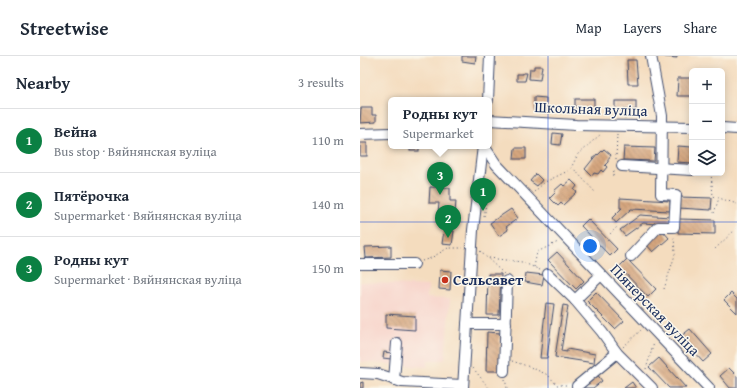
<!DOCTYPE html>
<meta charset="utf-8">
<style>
:root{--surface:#fff;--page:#f2f2f3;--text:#1f2937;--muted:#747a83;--line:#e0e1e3;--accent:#0b8043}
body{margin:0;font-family:"Gentium Book Plus",serif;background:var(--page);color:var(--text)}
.controls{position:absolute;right:12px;top:12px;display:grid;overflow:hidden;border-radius:6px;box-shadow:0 2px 10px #0003}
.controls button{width:36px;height:36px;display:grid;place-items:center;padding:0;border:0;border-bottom:1px solid var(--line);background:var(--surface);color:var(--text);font:20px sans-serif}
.you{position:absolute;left:230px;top:190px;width:14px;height:14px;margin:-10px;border:3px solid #fff;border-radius:50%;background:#1a73e8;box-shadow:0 0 0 6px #1a73e833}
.badge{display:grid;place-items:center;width:26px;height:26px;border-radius:50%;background:var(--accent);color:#fff;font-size:13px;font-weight:700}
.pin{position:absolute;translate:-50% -33px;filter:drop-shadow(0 1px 2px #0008)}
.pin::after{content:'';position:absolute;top:21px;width:14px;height:12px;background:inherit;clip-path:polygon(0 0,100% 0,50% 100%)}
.popup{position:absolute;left:28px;top:41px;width:104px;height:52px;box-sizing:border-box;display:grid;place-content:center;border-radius:6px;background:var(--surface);filter:drop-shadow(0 1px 3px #0005);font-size:13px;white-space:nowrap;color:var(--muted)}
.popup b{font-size:15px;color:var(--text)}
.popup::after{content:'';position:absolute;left:50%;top:100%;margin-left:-8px;border:8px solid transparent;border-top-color:var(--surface)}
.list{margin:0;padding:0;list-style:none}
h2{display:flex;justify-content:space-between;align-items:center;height:52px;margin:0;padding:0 16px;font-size:17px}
h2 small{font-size:13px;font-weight:400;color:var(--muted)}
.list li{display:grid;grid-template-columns:26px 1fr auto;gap:12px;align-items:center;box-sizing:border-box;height:64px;padding:0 16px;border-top:1px solid var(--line)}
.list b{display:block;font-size:15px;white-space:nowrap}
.list p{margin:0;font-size:13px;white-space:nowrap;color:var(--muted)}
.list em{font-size:13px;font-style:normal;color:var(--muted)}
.icon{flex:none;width:22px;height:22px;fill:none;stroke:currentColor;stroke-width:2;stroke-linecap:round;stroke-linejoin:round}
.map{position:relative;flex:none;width:377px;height:332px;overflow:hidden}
header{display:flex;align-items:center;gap:24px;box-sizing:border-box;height:56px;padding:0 20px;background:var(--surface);border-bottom:1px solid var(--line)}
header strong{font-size:19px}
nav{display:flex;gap:22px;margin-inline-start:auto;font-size:14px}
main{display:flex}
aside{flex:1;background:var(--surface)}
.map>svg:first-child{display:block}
.built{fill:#f7d1c8}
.building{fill:url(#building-back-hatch)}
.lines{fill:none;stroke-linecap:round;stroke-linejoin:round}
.minor-casing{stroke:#3c496c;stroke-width:12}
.path{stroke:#3c496c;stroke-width:1;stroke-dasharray:1 3;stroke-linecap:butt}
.minor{stroke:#fff;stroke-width:10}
.grid{fill:none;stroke:#1d4ed8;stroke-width:1;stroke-opacity:0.55}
.poi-dot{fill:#c8321e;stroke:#fbf7ec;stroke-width:1.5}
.labels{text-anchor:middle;stroke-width:3;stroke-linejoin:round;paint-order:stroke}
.street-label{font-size:15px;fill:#1b2f5e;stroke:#fbf7ec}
.poi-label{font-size:15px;font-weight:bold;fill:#1b2f5e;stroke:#fbf7ec;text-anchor:start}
</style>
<header>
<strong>Streetwise</strong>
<nav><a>Map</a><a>Layers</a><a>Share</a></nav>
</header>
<main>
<aside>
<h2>Nearby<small>3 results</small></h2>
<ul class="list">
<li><span class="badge">1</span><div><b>Вейна</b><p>Bus stop · Вяйнянская вуліца</p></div><em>110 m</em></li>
<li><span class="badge">2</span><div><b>Пятёрочка</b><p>Supermarket · Вяйнянская вуліца</p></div><em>140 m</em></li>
<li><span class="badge">3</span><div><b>Родны кут</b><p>Supermarket · Вяйнянская вуліца</p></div><em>150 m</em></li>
</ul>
</aside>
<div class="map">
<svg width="377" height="332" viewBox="0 0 377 332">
<defs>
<pattern id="building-back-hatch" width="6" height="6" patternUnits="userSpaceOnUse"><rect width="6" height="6" fill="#d5a67e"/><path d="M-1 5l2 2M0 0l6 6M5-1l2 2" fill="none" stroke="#ac886a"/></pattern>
</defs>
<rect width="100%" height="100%" fill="#fbf7ec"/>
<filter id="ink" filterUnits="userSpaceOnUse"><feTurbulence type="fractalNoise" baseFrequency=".025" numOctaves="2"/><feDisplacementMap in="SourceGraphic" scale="8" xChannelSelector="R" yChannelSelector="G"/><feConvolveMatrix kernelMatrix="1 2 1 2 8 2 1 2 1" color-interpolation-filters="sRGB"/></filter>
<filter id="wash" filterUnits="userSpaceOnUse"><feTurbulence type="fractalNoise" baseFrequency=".012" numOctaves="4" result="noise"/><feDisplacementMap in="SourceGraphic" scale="16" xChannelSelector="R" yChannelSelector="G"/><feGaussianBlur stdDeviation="0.9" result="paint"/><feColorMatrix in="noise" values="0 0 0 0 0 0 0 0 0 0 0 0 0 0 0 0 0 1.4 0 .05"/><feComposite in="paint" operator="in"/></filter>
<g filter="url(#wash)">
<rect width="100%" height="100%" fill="#f4dcbe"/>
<path class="built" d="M0,226L68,230L67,242L90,243L85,304H68L67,311L0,306Z"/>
<g id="blocks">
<g class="building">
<path d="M102,0H116L115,7L102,5Z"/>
<path d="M305,0H317V2L305,1Z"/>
<path d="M267,4H276L278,28H268Z"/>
<path d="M174,10H182L180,24L169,23L170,13H174Z"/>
<path d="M163,17H167L165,25H157V18H163Z"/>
<path d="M318,22H332V40H317Z"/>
<path d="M174,41L186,42V56L174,55Z"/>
<rect x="215" y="43" width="19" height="12"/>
<rect x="255" y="45" width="21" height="9"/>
<path d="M1,52H12V59H16V66L0,67Z"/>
<path d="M193,77L202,78L200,89L192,88Z"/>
<rect x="0" y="87" width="7" height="13"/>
<rect x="50" y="90" width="9" height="5"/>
<path d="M318,90L332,91V107L317,106Z"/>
<path d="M264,91L295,92L294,105L263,104Z"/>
<path d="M155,92H166V103H154Z"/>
<path d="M244,93L251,99L248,103V106L245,109L247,111L243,116L241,114L238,118L234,117L232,120L225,113L237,98L238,99Z"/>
<path d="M176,118L182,124L177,130L170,125Z"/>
<path d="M211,124L217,130L214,134L217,136L203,149L201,147L198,150L190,142L196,136L194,135L202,128L204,130Z"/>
<path d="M70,131L90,132V145H96L95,157H78L79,147H69Z"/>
<path d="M319,141L352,142L351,154L319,152Z"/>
<path d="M260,142L310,145V155L271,153L256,167L252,162L262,152H260Z"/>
<path d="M151,153L158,162L146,171L148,174L139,180L130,167Z"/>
<path d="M280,159L310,161V169L283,167L265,180L260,174Z"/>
<path d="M228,163L257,193L250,200L221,170Z"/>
<path d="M319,163L355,164V178L318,177Z"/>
<path d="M84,174L94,175L92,189L82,188Z"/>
<path d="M302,174L309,182L293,196L286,188Z"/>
<path d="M31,190V201L6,202L5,191Z"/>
<path d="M197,196L224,225L216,233L188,204Z"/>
<path d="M267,203L296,233L288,241L259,211Z"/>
<path d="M80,214L91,215L90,234L79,233Z"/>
<path d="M166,217L184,219L182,229L165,226Z"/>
<path d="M128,218H141L139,259H127Z"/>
<path d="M236,236L264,265L255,273L227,245Z"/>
<path d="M371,237L377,243V257L364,244Z"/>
<path d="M186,247L194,248L187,302H180Z"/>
<path d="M203,249L208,250L201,295L207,296V293L235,298L234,307L195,301Z"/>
<path d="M26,258L55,260V274L26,272Z"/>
<path d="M330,273L352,298L343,306L320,281Z"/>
<path d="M127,276L140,277L139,315H126Z"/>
<path d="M24,296L32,297L31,303L23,302Z"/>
<path d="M299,302L326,332H309L289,311Z"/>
<path d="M369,312L377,320V332H370L360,320Z"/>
<path d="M237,318L242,325L233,332H222Z"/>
<path d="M3,326V332H0V327Z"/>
<path d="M272,326L276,332H264Z"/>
</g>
</g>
</g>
<g filter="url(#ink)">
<use href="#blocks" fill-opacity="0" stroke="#3c496c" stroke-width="1"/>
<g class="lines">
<defs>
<g id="minor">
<path d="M128,44L130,0"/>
<path d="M129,64L216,69L332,71"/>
<path d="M362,72L377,73"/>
<path d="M0,78L31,77"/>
<path d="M124,90L136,108L349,332"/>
<path d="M262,110L332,114"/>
<path d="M271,200L298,171H314L316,139L301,138L302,60L291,0"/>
<path d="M0,208H54"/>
<path d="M188,218L215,244L242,276L257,297L292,332"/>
<path d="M215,244L241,219"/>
<path d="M107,268H146"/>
<path d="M144,315L147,225"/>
<path d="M0,317L18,318L42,326L103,329"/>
<path d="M34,324L37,287"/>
<path d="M217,330L257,297"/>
<path d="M103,332L113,174L123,90"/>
</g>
</defs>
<use href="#minor" class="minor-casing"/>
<g class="path">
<path d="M256,103L257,78"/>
<path d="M212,111L235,136"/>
<path d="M351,117L353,140L377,148"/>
<path d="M253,120L254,114"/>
<path d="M174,136L185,126L210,114L218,98L241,78"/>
<path d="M354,157L359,142"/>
<path d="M124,160L125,156L127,130"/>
<path d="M250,178L258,170"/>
<path d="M355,193L377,172"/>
<path d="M120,195L144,218"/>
<path d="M129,202L162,206L180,214"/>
<path d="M62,205L71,202L88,192H103"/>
<path d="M174,211L177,196L198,186"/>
<path d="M304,233L315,199L314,179"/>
<path d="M263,291L281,274"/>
<path d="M152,305L170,311L188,319L197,329H208"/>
<path d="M113,312L129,332"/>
<path d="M286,313L294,287"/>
<path d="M145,323L147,332"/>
</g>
<use href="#minor" class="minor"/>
</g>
</g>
<path class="grid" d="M188,0V332M0,166H377"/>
<circle class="poi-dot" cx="85" cy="224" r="4"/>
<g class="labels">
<g class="street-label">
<text transform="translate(231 53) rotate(2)" y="5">Школьная вуліца</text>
<text transform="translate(295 254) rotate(46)" y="5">Піянерская вуліца</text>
</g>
<g class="poi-label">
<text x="93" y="229">Сельсавет</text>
</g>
</g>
</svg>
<div class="controls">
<button>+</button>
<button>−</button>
<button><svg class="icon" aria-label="layers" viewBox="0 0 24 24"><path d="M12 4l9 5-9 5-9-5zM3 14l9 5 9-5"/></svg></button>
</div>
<div class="you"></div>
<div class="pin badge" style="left:123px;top:155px">1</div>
<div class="pin badge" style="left:88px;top:182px">2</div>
<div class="pin badge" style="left:80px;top:139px">3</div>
<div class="popup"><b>Родны кут</b>Supermarket</div>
</div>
</main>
